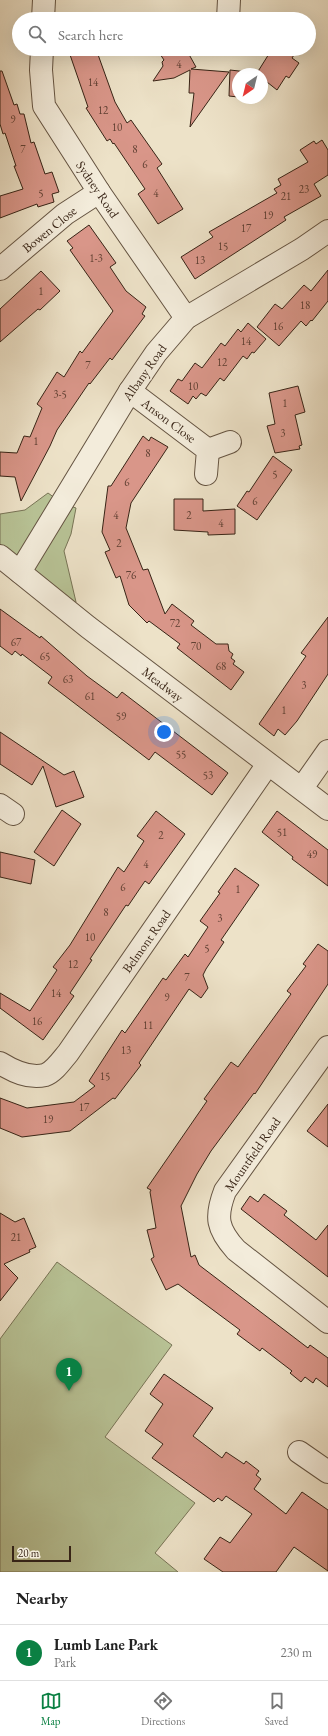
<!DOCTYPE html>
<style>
:root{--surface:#fff;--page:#f6f6f6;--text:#222;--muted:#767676;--line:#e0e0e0;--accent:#0b8043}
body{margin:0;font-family:"EB Garamond",serif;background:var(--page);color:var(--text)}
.compass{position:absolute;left:232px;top:68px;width:36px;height:36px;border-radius:50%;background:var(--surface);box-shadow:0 4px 16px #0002;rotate:215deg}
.scale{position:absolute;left:12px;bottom:10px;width:59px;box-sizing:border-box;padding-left:4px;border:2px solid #382416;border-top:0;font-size:11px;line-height:14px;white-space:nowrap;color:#382416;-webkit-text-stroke:3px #f3ecdb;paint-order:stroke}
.you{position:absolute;left:164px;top:732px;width:14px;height:14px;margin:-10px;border:3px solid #fff;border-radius:50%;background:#1a73e8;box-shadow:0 0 0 6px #1a73e833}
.badge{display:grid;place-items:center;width:26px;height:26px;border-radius:50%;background:var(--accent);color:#fff;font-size:13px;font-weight:700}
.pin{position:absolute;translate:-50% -33px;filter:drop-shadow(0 1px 2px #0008)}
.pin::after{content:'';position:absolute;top:21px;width:14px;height:12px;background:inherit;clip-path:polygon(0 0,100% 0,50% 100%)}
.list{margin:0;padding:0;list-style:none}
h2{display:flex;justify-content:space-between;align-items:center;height:52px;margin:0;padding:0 16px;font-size:17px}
h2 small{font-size:13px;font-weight:400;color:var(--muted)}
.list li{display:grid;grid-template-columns:26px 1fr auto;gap:12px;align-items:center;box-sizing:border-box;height:56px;padding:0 16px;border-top:1px solid var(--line)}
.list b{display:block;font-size:15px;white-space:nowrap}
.list p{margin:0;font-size:13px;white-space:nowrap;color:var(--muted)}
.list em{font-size:13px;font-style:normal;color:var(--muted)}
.icon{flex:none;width:22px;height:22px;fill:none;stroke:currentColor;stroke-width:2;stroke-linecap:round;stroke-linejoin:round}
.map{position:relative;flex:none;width:328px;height:1572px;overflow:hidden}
.search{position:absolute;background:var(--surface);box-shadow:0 4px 16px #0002;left:12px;right:12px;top:12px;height:44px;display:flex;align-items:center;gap:10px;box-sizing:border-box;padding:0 14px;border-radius:22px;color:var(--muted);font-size:15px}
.sheet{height:108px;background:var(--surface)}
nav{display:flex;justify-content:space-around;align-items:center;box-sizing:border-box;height:56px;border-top:1px solid var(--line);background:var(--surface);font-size:11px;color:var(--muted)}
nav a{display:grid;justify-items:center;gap:2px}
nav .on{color:var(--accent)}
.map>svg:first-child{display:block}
.green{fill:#b8c396;stroke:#787456}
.building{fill:#d99689;stroke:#382416}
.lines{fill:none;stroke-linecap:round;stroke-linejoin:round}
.minor-casing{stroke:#655442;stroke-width:24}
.minor{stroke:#f3ecdb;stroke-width:22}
.labels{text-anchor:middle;stroke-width:3.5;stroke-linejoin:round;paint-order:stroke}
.number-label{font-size:11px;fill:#604033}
.street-label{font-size:13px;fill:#382416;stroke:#f3ecdb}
</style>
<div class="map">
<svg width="328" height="1572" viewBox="0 0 328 1572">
<rect width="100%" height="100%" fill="#ede2c8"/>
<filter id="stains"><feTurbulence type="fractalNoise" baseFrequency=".005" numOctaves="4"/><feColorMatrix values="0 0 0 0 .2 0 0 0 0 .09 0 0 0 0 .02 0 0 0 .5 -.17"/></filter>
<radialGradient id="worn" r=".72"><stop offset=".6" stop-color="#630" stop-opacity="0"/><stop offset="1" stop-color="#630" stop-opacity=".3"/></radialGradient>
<g class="green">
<path d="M48,493L62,503L76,508L71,534L64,551L76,602L69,611L0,556V514L25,510Z"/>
<path d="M57,1262L172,1345L105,1437L195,1503L155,1553L178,1572H0V1339Z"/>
</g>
<g class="building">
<path d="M68,49H96L115,102L127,123L131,120L162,164L157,168L183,209L158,224L138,194L145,189L114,143L113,144L110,139L107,141L86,108L88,107Z"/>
<path d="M169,49H186L196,67L191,69L229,72L190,127L194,93H189L190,70L174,78L153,81L163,66L162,62L164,60L160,54Z"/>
<path d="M272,49H298L292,58L299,63L289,78L286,76L277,90L262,78V74H238V97L229,96L230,70L257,73Z"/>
<path d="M0,71H2L14,105L17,104L20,114H24L31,143L34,142L45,174L52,172L59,192L52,194L54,202L38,207L37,204L0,218V196L23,189L14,166H16L5,133L3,134L0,124Z"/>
<path d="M322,140L328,150V175L314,184L321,196L284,217L286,220L195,279L181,257L213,237L209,232L277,193L274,189L281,185L278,179L308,162L300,150L314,141L316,144Z"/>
<path d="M89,225L116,263L110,267L126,291L146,307L142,314L145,316L112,360L110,358L90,384L89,383L57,430L50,446L21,501L15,477L0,476V452L17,453L24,436L30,437L42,408L37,404L57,372L64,377L80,351L82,353L113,311L70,250L73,248L67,241Z"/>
<path d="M328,270V301L312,321L311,320L306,326L301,321L279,346L257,327L275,304L282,309L304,285L311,291Z"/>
<path d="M41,271L60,291L40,310L38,309L0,342V309Z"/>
<path d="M248,323L266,339L254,353L252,352L247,359L243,356L224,381L220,378L206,396L201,393L196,399L193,396L188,404L170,391L178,379L182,381L195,363L202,368L221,343L225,346L238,329L241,332Z"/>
<path d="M298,386L305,412L295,415L302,445L299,446L300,449L275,453L267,426L275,424L269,393Z"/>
<path d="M143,436L149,441L151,437L168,447L131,503L126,528L143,570L148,569L165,614L172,604L194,621L191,625L216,644H228L229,651L233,654L231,658L235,661L233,664L244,672L231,690L177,648L180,644L149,621L147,623L129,605L120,576L116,578L105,552L110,550L102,532L108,486H111Z"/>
<path d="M273,456L292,470L257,520L237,506L247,491L249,492Z"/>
<path d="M174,499H203V511L235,509V534L208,535V532L174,530Z"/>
<path d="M0,609L40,638L41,636L87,676L117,698L122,692L228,773L212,795L155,752L149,760L48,683L52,677L22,654L21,656L15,651L12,655L0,646Z"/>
<path d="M328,617V674L297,721L285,735L278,729L274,736L259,724L306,656L301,653Z"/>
<path d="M0,732L64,775L74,771L84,797L56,807L43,766L32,785L0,764Z"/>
<path d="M62,810L81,824L54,866L34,852Z"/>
<path d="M156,811L185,834L149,884L145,881L128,906L126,905L90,959L92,960L70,993L74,996L43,1040L0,1008V993L30,1011L57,970L53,967L70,945L118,867L124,872L144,841L137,836Z"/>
<path d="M277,811L328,850V886L292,859L293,857L262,832Z"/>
<path d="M0,852L35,860L31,884L0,877Z"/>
<path d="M235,868L259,885L221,940L224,942L206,969L203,975L208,988L201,998L189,989L139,1063L141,1065L115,1099L113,1098L70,1131L22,1137L0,1128V1098L27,1108L74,1102L95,1086L89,1081L122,1030L125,1033L163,978L166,980L185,954L188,957L208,927L200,921L220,893L218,892Z"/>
<path d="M318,944L328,951V984L255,1094L254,1093L211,1151L197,1174L181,1206L191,1257L195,1255L199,1265L308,1348L310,1345L328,1358V1387L316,1378L313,1383L305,1377L301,1382L290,1373L292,1371L262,1348L260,1351L237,1334L240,1330L178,1284L166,1290L151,1259L154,1257L147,1230L156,1228L150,1192L151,1190L147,1188L207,1101L204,1099L231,1062L238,1067L291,994L287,991L306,966L303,964Z"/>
<path d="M328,1104V1147L307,1131Z"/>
<path d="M264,1194L287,1211L284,1215L316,1240L328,1225V1277L241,1209L250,1196L258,1202Z"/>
<path d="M0,1213L15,1222L24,1218L36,1247L29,1250L30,1252L4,1264L18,1278L0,1301Z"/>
<path d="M164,1374L213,1408L193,1436L222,1458L226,1452L244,1464L246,1461L259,1471L256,1475L261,1479L254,1489L286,1514L302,1492L328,1510V1571L294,1547L276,1572H223L204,1559L220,1537L230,1543L252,1514L226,1496L222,1501L218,1498L214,1502L152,1458L163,1444L145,1431L163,1404L150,1394Z"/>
</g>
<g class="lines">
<defs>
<g id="minor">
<path d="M43,19L44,0"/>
<path d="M228,19L229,0"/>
<path d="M42,49L41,70L44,106L99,192L186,318"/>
<path d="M0,269L65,214L99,192"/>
<path d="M130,391L208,450L206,474"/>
<path d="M208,450L230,442"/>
<path d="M0,556L88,627L328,809"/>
<path d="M20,572L130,391L156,353L186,318L302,249L328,231"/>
<path d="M302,788L328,751"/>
<path d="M0,805L13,814"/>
<path d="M328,1047L225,1191C215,1217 217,1229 236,1250L328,1322"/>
<path d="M0,1063C13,1071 29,1079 45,1075C54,1072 62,1060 68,1053L268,764"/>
<path d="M299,1452L328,1472"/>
</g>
</defs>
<use href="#minor" class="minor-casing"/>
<use href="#minor" class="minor"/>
</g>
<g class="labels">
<g class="number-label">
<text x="179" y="68">4</text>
<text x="93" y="86">14</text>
<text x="103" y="114">12</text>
<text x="13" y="123">9</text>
<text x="117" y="131">10</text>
<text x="23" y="153">7</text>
<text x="135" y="153">8</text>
<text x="145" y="168">6</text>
<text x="304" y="193">23</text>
<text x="41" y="197">5</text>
<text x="156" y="197">4</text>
<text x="286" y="200">21</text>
<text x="268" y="219">19</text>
<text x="246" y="232">17</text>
<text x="223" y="250">15</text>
<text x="96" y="262">1-3</text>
<text x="200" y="264">13</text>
<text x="41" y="295">1</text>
<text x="305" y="309">18</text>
<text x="278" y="330">16</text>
<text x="246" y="345">14</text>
<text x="222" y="366">12</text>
<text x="88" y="369">7</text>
<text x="193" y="390">10</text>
<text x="60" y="398">3-5</text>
<text x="285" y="407">1</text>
<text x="283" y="437">3</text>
<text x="36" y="445">1</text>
<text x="148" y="457">8</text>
<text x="275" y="478">5</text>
<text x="127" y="486">6</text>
<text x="255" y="505">6</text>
<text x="116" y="519">4</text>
<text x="189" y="519">2</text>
<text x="221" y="527">4</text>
<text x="119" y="547">2</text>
<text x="131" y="579">76</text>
<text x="175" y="627">72</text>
<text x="16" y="646">67</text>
<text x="196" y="650">70</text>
<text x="45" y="660">65</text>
<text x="221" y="670">68</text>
<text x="68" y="683">63</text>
<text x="304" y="689">3</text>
<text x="90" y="700">61</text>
<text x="284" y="714">1</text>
<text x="121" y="720">59</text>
<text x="181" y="758">55</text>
<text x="208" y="779">53</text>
<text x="282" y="836">51</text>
<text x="161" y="839">2</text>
<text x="312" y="858">49</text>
<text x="146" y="868">4</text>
<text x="123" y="891">6</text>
<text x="238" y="893">1</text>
<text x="106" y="916">8</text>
<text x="220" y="922">3</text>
<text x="90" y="941">10</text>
<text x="207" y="952">5</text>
<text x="73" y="968">12</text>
<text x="187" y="981">7</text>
<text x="56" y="997">14</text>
<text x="167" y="1001">9</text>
<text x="37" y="1025">16</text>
<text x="148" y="1029">11</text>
<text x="126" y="1054">13</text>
<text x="105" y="1080">15</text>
<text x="84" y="1111">17</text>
<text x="48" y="1123">19</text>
<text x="16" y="1241">21</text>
</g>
<g class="street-label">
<text transform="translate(98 189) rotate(56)" y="5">Sydney Road</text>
<text transform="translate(49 229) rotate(-39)" y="5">Bowen Close</text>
<text transform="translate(144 372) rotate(-55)" y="5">Albany Road</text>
<text transform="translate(169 420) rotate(37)" y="5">Anson Close</text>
<text transform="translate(163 684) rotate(37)" y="5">Meadway</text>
<text transform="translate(146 941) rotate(-55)" y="5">Belmont Road</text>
<text transform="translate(252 1154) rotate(-55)" y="5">Mountfield Road</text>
</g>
</g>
<rect width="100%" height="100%" filter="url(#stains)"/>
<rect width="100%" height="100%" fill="url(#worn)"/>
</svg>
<svg class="compass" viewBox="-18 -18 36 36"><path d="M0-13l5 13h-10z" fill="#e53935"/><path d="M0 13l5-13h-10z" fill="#767676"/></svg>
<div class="scale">20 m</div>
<div class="you"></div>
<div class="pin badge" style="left:69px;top:1391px">1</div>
<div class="search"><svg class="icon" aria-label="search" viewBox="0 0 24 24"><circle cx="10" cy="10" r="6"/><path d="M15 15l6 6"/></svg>Search here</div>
</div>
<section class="sheet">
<h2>Nearby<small></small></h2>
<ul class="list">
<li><span class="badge">1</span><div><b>Lumb Lane Park</b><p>Park</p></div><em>230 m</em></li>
</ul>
</section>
<nav>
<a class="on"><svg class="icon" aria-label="map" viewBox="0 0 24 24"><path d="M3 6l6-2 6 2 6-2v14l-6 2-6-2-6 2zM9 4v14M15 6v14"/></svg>Map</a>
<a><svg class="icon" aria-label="directions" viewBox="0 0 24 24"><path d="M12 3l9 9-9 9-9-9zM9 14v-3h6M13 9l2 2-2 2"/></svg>Directions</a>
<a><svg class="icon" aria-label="saved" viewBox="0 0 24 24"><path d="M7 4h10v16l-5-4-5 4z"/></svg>Saved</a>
</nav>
